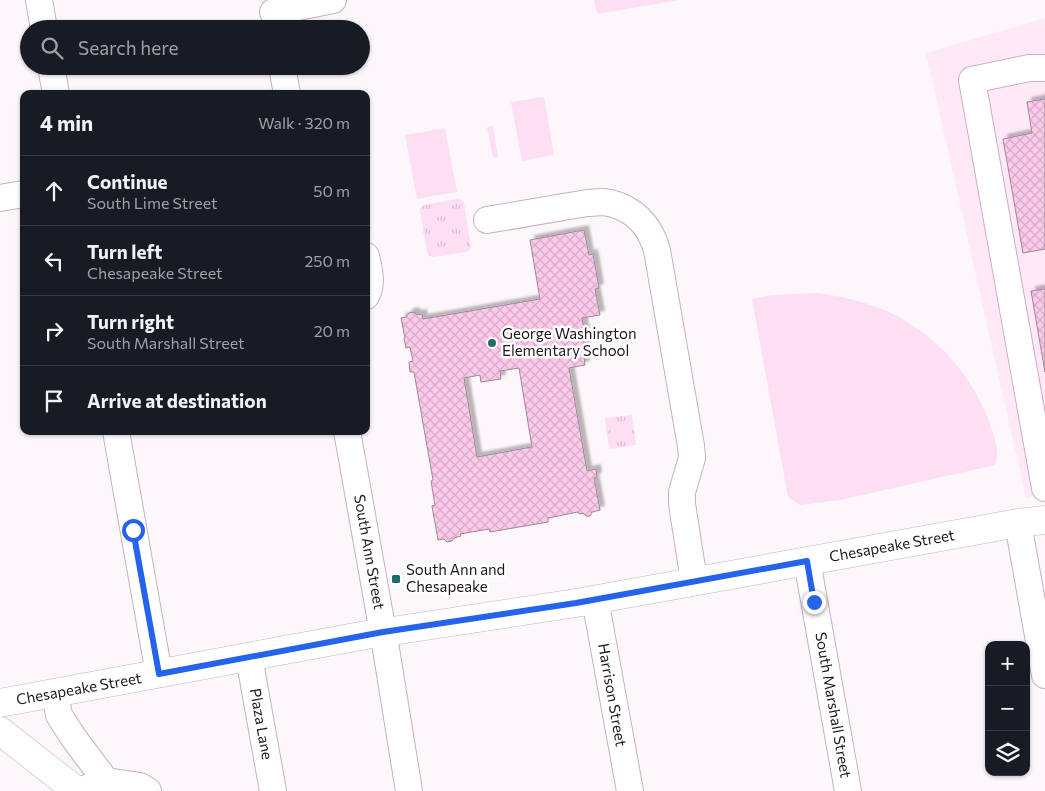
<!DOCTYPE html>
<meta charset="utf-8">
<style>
:root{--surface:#171b24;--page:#20242c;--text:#f1f3f6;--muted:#9ea1a6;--line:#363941}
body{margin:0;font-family:Commissioner,sans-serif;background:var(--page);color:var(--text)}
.controls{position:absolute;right:15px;bottom:15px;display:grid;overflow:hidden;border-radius:10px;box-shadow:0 1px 4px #0004}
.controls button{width:45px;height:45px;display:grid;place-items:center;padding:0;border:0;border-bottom:1px solid var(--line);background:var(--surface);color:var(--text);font:25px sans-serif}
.stop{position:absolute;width:15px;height:15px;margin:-11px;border:4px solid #2563eb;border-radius:50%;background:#fff}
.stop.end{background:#2563eb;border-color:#fff;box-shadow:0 1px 5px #0008}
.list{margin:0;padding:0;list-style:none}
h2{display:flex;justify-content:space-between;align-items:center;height:65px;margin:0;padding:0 20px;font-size:21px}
h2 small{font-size:16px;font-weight:400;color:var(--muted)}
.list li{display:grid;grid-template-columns:32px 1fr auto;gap:15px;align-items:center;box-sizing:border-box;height:70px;padding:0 20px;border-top:1px solid var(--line)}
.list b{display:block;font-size:19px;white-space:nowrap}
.list p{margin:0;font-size:16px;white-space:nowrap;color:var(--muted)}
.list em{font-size:16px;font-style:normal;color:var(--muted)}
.icon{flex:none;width:28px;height:28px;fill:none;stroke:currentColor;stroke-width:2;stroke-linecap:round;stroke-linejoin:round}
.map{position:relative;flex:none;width:1045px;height:791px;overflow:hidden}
.search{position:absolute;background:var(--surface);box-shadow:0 1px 4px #0004;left:20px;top:20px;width:350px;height:55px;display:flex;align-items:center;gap:12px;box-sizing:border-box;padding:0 18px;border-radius:28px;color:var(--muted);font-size:19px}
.panel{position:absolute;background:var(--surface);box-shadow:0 1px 4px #0004;left:20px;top:90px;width:350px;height:345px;border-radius:10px}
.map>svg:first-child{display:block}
.built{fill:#ffe9f7}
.grass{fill:url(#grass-tufts)}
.garden{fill:#fedef2}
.building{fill:url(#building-cross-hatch);stroke:#a08797;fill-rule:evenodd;filter:url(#shadow)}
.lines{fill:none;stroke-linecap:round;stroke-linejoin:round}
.minor-casing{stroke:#cab0c1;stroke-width:28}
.major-casing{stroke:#cab0c1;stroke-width:29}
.minor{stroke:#fff;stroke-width:26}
.major{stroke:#fff;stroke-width:28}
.route{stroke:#2563eb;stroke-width:6}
.poi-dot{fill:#1e6b6c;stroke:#fff;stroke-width:2}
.labels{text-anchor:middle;stroke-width:5;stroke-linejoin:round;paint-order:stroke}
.poi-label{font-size:15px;fill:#1f151b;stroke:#fff;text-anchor:start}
.street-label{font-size:15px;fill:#1f151b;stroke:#fff}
</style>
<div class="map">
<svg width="1045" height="791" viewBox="0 0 1045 791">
<defs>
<pattern id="grass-tufts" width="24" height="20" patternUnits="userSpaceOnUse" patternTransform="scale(1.25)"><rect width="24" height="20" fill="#fedef2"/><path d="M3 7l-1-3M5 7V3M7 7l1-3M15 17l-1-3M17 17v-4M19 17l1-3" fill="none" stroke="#d9becf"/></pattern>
<pattern id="building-cross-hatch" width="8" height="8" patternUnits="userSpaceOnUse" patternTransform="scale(1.25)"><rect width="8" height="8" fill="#fcc9ea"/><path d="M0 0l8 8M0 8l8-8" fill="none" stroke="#d8acc8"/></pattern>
<filter id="shadow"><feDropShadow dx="4.5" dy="-4.5" stdDeviation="1" flood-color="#0004"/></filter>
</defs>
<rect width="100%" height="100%" fill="#fcf7fa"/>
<path class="built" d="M1045,18V494L1026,498L926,53Z"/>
<g class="grass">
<path d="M456,199L462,200L464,203L471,248L467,252L433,257L428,255L427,252L420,211V208L424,205Z"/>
<path d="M632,415L636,445L609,449L605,418Z"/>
</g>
<g class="garden">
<path d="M594,0H679L597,14Z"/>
<path d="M544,97L554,155L522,161L511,102Z"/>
<path d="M493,126L498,157L493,158L487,127Z"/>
<path d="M445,128L457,192L417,199L405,135Z"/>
<path d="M817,293C840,296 862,301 884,310C932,330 971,373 989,421C993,435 1001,451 995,465L840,500L800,505L788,497L752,299L772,295Z"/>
</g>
<g class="building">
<path d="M1045,99V249L1023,253L1003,139L1032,133L1027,102Z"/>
<path d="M584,230L589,255L593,254L599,288L595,289L600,315L582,318L585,333H582L587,357H584L585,365L569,368L587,471L596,469L597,477L594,478L600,510L592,512L590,516H586L583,513L579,514L578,512L548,518V522L490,532L489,529L460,534L461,536L454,538L452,541L447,542L444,539L438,540L432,506L435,505L431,481L433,480L414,372H410L409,362L413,361L410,347L406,348L404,338H405L401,318L406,317L409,313L414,312L417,315L422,314L423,319L540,299L530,240ZM519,368L532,447L477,457L464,378L480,375L481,382L501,379L500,371Z"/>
<path d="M1045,289V372L1031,291Z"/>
</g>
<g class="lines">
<defs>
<g id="minor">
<path d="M39,0L44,29"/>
<path d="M273,12L333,0"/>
<path d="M51,66L56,94"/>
<path d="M282,66L287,94"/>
<path d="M1045,68H1029L972,80L1045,488"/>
<path d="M0,198L24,194"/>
<path d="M487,220L587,203C592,203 598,202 603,202C624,204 643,217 652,237C655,243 657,249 658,256L691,446L692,458L682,492V504L694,581"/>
<path d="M366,256C369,269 373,284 366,296"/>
<path d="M116,431L159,674"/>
<path d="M347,431L387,655L409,791"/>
<path d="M1018,523L1045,675"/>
<path d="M807,561L848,791"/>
<path d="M595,599L630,791"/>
<path d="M249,657L273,791"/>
<path d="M55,694L59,715L73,737L106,781"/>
<path d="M89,787L106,781L140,786L148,791"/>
</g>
<g id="major">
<path d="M0,703L366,635L576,603L1018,523L1045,520"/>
<path d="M0,731L77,791"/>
</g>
</defs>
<use href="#minor" class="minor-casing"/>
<use href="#major" class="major-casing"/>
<use href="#minor" class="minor"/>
<use href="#major" class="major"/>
</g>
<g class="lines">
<path class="route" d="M133,530L159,674L383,632L576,603L807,561L814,602"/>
</g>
<g class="poi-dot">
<circle cx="492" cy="343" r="5"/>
<rect x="391" y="574" width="10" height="10" rx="2.5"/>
</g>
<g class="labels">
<g class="poi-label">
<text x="502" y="339">George Washington<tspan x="502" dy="17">Elementary School</tspan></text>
<text x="406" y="575">South Ann and<tspan x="406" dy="17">Chesapeake</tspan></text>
</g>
<g class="street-label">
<text transform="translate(892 546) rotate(-10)" y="5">Chesapeake Street</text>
<text transform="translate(369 552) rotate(80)" y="5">South Ann Street</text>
<text transform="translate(79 689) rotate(-10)" y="5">Chesapeake Street</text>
<text transform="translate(612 695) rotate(80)" y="5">Harrison Street</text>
<text transform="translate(833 705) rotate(80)" y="5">South Marshall Street</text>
<text transform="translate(261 724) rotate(80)" y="5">Plaza Lane</text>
</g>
</g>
</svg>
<div class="controls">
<button>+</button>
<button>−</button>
<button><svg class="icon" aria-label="layers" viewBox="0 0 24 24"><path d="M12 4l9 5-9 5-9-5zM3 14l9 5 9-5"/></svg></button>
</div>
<div class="stop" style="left:133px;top:530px"></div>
<div class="stop end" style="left:814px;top:602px"></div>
<div class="search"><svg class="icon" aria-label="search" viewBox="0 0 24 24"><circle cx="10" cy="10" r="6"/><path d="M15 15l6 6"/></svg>Search here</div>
<section class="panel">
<h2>4 min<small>Walk · 320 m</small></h2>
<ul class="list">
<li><svg class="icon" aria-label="ahead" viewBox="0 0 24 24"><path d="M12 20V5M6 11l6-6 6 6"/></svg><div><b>Continue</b><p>South Lime Street</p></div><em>50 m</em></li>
<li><svg class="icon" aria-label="left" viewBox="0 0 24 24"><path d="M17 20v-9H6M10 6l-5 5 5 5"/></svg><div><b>Turn left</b><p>Chesapeake Street</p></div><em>250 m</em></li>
<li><svg class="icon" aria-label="right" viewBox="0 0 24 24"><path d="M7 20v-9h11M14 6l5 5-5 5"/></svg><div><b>Turn right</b><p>South Marshall Street</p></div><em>20 m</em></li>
<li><svg class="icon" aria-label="arrive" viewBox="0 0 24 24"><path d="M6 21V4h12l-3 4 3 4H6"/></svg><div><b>Arrive at destination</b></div></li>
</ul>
</section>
</div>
